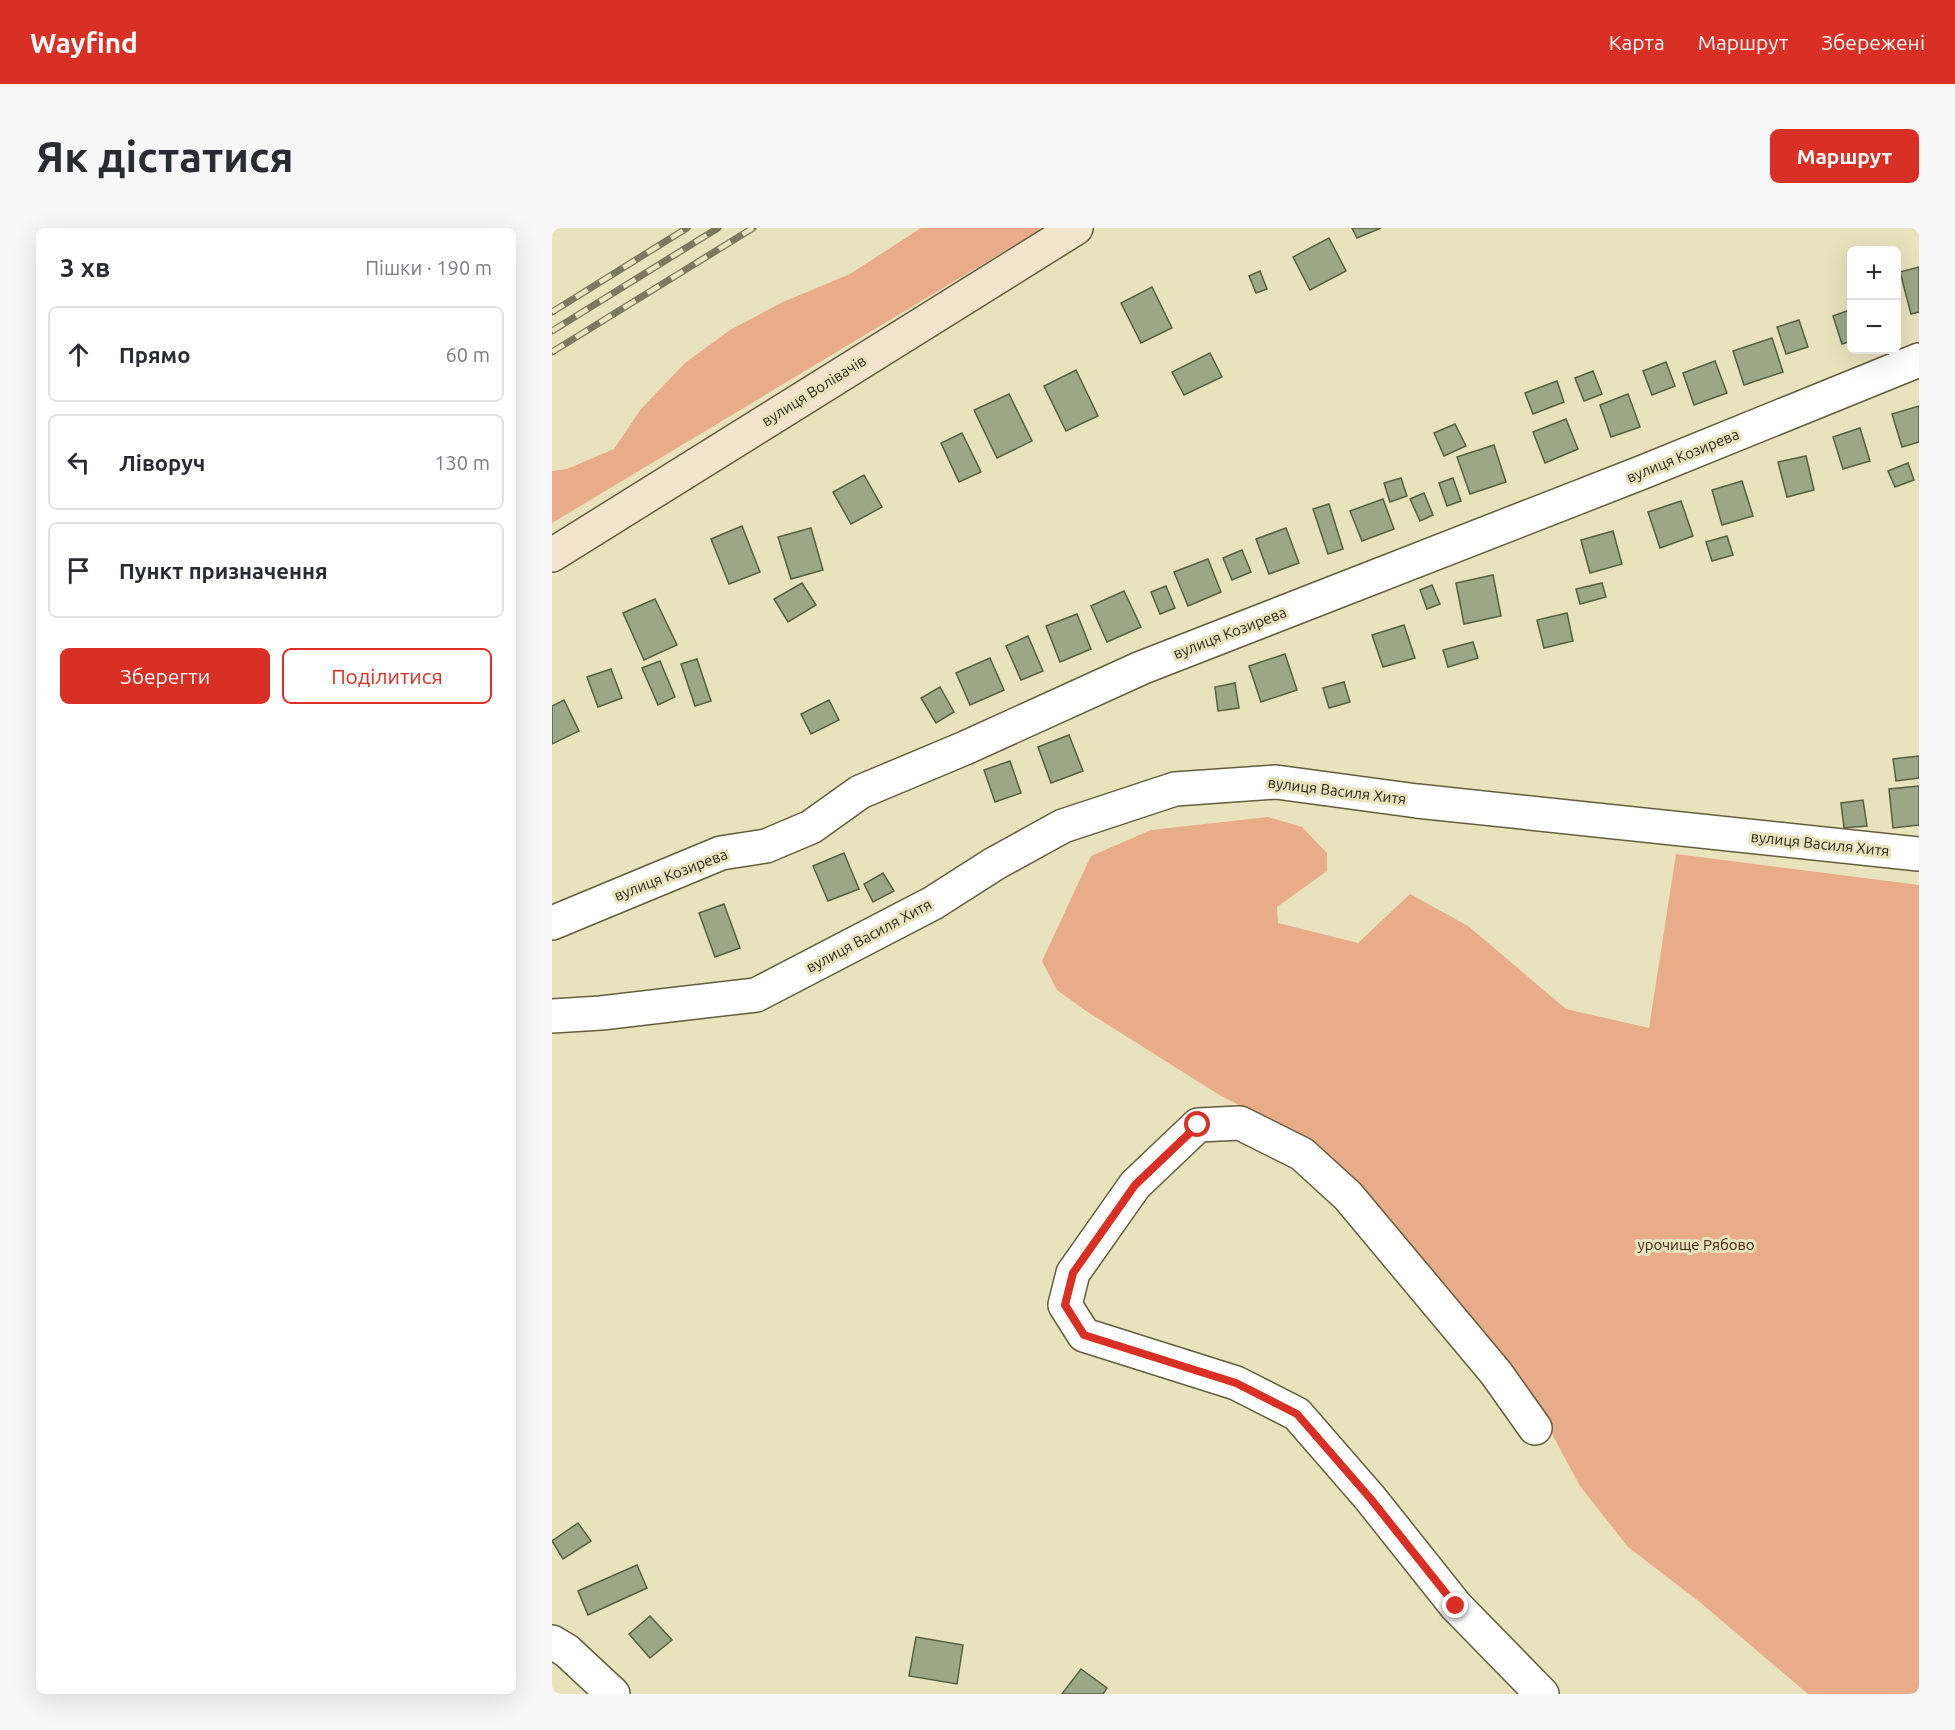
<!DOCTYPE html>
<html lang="uk">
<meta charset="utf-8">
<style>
:root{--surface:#fff;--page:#f7f7f7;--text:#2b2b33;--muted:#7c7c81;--line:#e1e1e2;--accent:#d93025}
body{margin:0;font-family:Ubuntu,sans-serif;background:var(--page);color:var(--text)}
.controls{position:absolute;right:18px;top:18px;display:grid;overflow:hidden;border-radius:9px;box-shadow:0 6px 24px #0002}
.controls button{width:54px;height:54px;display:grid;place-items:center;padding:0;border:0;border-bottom:2px solid var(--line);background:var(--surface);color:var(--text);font:30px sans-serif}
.stop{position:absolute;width:18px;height:18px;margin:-14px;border:4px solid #d93025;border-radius:50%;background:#fff}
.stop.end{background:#d93025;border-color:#fff;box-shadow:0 2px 6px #0008}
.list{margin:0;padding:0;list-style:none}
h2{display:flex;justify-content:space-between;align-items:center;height:78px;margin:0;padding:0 24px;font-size:26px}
h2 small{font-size:20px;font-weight:400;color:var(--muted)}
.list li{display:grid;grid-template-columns:39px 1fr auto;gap:18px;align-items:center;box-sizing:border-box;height:96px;margin:0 12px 12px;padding:0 12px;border:2px solid var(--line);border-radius:9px}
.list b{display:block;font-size:22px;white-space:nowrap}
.list em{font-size:20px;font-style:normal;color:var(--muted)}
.actions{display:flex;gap:12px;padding:18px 24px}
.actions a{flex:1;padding:14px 0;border:2px solid var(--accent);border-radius:9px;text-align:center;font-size:21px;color:var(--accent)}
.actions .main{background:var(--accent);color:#fff}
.icon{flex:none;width:33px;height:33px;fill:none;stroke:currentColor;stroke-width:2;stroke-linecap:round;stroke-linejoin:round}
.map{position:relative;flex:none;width:1367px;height:1466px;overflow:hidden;border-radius:9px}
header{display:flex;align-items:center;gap:36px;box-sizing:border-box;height:84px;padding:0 30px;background:var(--accent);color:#fff}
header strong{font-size:28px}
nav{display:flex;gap:33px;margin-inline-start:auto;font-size:21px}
.intro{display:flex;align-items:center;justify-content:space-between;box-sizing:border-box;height:144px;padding:0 36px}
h1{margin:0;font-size:42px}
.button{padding:15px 27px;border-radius:9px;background:var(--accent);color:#fff;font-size:21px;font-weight:700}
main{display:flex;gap:36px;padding:0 36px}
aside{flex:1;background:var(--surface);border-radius:9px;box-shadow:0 6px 24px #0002}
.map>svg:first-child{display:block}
.green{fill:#e8ac8a}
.building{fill:#9ba786;stroke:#556041;stroke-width:1.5}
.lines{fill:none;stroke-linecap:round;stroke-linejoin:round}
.street-casing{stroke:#625d3c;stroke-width:36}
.secondary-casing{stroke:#625d3c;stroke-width:36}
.street{stroke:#fff;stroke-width:33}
.secondary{stroke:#f3e4cd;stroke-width:33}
.rail-casing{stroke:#7d7961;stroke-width:7}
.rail{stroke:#e8e2bd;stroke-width:4.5;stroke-dasharray:14;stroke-linecap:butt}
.route{stroke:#d93025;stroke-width:8}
.labels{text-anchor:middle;stroke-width:6;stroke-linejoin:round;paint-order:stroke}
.street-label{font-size:15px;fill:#2c291b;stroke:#e8e2bd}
.park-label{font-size:15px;fill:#43230e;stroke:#e8e2bd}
</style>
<header>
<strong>Wayfind</strong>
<nav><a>Карта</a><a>Маршрут</a><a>Збережені</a></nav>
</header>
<div class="intro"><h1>Як дістатися</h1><a class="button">Маршрут</a></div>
<main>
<aside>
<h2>3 хв<small>Пішки · 190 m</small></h2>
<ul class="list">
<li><svg class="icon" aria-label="ahead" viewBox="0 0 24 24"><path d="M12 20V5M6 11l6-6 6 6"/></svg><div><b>Прямо</b></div><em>60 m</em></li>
<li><svg class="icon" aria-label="left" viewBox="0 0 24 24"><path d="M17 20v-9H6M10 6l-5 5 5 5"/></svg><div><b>Ліворуч</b></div><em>130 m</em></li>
<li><svg class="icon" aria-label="arrive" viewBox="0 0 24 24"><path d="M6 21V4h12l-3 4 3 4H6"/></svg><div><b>Пункт призначення</b></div></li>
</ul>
<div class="actions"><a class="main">Зберегти</a><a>Поділитися</a></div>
</aside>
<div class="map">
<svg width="1367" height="1466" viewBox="0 0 1367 1466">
<rect width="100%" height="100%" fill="#e8e2bd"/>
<g class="green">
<path d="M369,0H491L0,295V243L15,241L62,221L89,181L133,135L178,102L231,74L298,46Z"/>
<path d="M716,589L750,599L775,625V643L725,679L726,695L806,715L858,666L916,698L1014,781L1097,800L1124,626L1367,657V1466H1256L1149,1375L1076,1319L1028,1258L975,1160L918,1087L847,1011L767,917L669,868L534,783L505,762L490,733L539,628L599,602Z"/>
</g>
<g class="building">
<path d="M800,0H829L805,10Z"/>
<path d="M777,10L794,43L758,62L741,29Z"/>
<path d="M1367,39V84L1359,86L1348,44Z"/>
<path d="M708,43L715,61L704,65L697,48Z"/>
<path d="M600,59L620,100L589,115L569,75Z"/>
<path d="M1300,81V113L1290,116L1281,88Z"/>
<path d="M1247,92L1256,119L1234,126L1225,99Z"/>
<path d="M1220,110L1231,144L1192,157L1181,123Z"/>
<path d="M658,125L670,149L632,167L620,144Z"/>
<path d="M1163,133L1175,165L1142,177L1131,145Z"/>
<path d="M1114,134L1123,158L1100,167L1091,143Z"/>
<path d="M524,142L546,188L514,203L492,158Z"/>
<path d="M1041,143L1050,166L1032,173L1023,150Z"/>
<path d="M1005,153L1012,174L981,186L973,165Z"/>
<path d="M457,166L480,213L445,230L422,182Z"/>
<path d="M1076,166L1088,199L1059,209L1048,177Z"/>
<path d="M1367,178V214L1350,219L1340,186Z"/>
<path d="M1014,191L1026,221L993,235L981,204Z"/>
<path d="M903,196L914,218L892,228L882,205Z"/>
<path d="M1308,200L1318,233L1291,241L1281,209Z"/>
<path d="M410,205L429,244L407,254L389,215Z"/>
<path d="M942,217L954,254L918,266L905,229Z"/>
<path d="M1254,228L1262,262L1235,269L1226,234Z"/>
<path d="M1356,235L1362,252L1343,259L1336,243Z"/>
<path d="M312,247L330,279L299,296L281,264Z"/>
<path d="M849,250L855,268L838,274L832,255Z"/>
<path d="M901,250L909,273L895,278L887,255Z"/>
<path d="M1190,253L1201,288L1170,297L1160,262Z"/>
<path d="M872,265L881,287L868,293L858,271Z"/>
<path d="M831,271L842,301L810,313L798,283Z"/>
<path d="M1129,273L1141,308L1108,320L1096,284Z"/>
<path d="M777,276L791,321L776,326L761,281Z"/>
<path d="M190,298L208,344L177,356L159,311Z"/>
<path d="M259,300L271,342L239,351L226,309Z"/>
<path d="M734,300L747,335L717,346L704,311Z"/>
<path d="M1061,303L1070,336L1038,345L1029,312Z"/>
<path d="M1175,308L1181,327L1160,333L1154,314Z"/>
<path d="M690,322L699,344L680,352L671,330Z"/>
<path d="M656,331L669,364L636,378L622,344Z"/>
<path d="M941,347L949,388L912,396L904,355Z"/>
<path d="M250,355L264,377L236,394L222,371Z"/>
<path d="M1050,355L1054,369L1028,376L1024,361Z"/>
<path d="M880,357L888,376L875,381L868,362Z"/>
<path d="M614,358L623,380L608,386L599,364Z"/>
<path d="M572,363L589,399L555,414L539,378Z"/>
<path d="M103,371L125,417L92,432L71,385Z"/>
<path d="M1015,385L1021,413L992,420L985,392Z"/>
<path d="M525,386L539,421L508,434L494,398Z"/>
<path d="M852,397L863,430L831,439L820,407Z"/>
<path d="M476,408L491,443L469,452L454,418Z"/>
<path d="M921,414L926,430L896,439L891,422Z"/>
<path d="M733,426L745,462L709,474L697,438Z"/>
<path d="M438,430L452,462L418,477L404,445Z"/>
<path d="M145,431L159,473L143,478L129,436Z"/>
<path d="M108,433L123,469L106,477L90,440Z"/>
<path d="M59,441L70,470L46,479L35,449Z"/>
<path d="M792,454L798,474L777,480L771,460Z"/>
<path d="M683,455L687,480L666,483L663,459Z"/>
<path d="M388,459L402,484L384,495L369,470Z"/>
<path d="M12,472L27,503L0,516V478Z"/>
<path d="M277,472L287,492L259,506L249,486Z"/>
<path d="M517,507L531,543L499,555L486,519Z"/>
<path d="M1367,528V550L1344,553L1341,531Z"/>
<path d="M458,533L469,565L443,574L432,542Z"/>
<path d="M1367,558V597L1341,600L1337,561Z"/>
<path d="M1311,572L1315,598L1292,600L1289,575Z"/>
<path d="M292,625L307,661L276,673L261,638Z"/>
<path d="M331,645L342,663L321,674L312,656Z"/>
<path d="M172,676L188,720L163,729L147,685Z"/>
<path d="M26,1295L39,1313L11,1331L0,1313Z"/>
<path d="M85,1337L95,1360L36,1387L26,1363Z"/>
<path d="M98,1388L120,1412L98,1430L77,1406Z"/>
<path d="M364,1409L411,1417L405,1456L357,1448Z"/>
<path d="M529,1441L555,1460L551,1466H510Z"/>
</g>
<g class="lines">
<defs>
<g id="street">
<path d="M0,695L169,625L214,618L259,599L308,564L413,520L589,440L1091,244L1367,132"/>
<path d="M0,788L49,785L204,767L381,675L442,636L511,598L623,561L724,554L865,573L1367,626"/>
<path d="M983,1200L944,1145L796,968L750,926L688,895L646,897L583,957L521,1045L513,1077L532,1107L684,1155L745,1186L818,1270L904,1378L990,1466"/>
<path d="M0,1414L15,1423L61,1466"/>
</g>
<path id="secondary" d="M0,327L524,0"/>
</defs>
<use href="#street" class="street-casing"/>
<use href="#secondary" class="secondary-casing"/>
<use href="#street" class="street"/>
<use href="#secondary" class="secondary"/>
<defs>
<g id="rail">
<path d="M0,84L135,0"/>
<path d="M0,103L166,0"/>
<path d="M0,124L201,0"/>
</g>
</defs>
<use href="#rail" class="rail-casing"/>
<use href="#rail" class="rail"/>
</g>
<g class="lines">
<path class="route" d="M646,897L583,957L521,1045L513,1077L532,1107L684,1155L745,1186L818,1270L904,1378"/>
</g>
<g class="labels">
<g class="street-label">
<text transform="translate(262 163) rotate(-32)" y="5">вулиця Волівачів</text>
<text transform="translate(1131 228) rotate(-22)" y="5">вулиця Козирева</text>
<text transform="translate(678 405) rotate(-21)" y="5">вулиця Козирева</text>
<text transform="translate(785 563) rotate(7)" y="5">вулиця Василя Хитя</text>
<text transform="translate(1268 616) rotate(6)" y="5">вулиця Василя Хитя</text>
<text transform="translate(119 647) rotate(-21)" y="5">вулиця Козирева</text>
<text transform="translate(317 708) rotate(-28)" y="5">вулиця Василя Хитя</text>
</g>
<g class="park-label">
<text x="1144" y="1022">урочище Рябово</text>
</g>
</g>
</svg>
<div class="controls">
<button>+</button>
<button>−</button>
</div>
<div class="stop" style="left:646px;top:897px"></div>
<div class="stop end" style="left:904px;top:1378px"></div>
</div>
</main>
